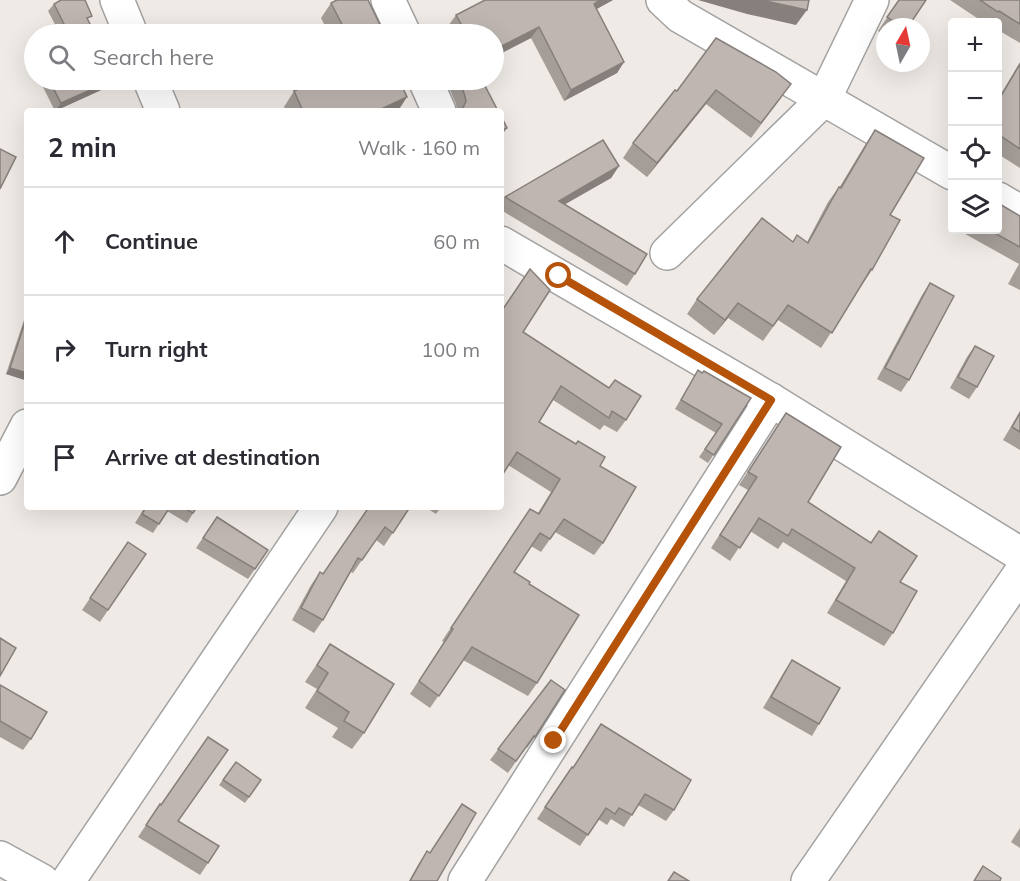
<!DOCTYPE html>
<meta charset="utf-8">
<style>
:root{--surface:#fff;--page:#f7f7f7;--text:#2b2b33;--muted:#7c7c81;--line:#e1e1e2}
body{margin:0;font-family:Mulish,sans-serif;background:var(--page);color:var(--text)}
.controls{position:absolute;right:18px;top:18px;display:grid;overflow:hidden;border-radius:6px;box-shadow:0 6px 24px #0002}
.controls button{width:54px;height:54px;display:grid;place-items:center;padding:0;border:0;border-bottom:2px solid var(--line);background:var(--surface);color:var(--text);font:30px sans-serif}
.compass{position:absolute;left:876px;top:18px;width:54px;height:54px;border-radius:50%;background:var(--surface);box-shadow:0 6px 24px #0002;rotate:9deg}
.stop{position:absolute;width:18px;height:18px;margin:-14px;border:4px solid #b45309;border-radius:50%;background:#fff}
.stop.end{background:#b45309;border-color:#fff;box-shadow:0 2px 6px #0008}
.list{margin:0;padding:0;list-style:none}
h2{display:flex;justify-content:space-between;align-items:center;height:78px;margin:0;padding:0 24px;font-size:26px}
h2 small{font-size:20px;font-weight:400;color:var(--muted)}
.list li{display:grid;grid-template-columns:39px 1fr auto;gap:18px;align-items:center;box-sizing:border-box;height:108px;padding:0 24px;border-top:2px solid var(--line)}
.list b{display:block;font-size:22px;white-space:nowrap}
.list em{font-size:20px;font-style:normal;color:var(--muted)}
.icon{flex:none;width:33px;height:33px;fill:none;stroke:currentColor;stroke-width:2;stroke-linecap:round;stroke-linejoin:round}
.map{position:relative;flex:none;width:1020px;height:881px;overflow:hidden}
.search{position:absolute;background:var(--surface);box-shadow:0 6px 24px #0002;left:24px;top:24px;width:480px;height:66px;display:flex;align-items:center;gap:15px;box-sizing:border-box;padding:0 21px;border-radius:33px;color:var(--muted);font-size:22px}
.panel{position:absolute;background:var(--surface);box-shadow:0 6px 24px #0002;left:24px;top:108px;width:480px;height:402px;border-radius:6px}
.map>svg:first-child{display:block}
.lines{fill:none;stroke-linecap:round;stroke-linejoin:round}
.minor-casing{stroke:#a2a2a2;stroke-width:36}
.minor{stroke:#fff;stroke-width:33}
.wall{fill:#a49d98}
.shaded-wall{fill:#867f7c}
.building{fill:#bfb6b1;stroke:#867f7c;stroke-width:1.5}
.route{stroke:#b45309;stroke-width:8}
</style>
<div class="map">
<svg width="1020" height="881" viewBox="0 0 1020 881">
<rect width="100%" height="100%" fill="#efeae5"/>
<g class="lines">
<defs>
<g id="minor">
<path d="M117,0L131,34"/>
<path d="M388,0L404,34"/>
<path d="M663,0L680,16L952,173"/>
<path d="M150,80L163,111"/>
<path d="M425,80L439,111"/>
<path d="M998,199L1020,212"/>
<path d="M501,243L771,400L1020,554"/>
<path d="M667,253L824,99L872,0"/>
<path d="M0,478L27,426"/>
<path d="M0,858L42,881"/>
<path d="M68,881L321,507"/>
<path d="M465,881L771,400"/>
<path d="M808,881L1020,574"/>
</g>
</defs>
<use href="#minor" class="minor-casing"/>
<use href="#minor" class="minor"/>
</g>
<g class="wall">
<path d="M613,0L596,9L624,62L617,73L564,101L531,38L494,57V34H453L448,26L456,15Z"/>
<path d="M899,0L908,27H885V36L878,31Z"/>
<path d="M950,0H1020V43L998,30V22H983Z"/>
<path d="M331,3L384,33L382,34H329L321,18Z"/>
<path d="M54,4L88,21L95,34H60L48,11Z"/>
<path d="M716,38L781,98L751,138L706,104L647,177L623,158L633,143L677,91Z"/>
<path d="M1020,62V168L998,154V99Z"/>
<path d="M49,80L110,86L55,111L43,87Z"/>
<path d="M457,80H482L498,111H457L456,104L450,90Z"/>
<path d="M294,91L398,111H286L284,107Z"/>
<path d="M875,130L890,215L872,270L862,285L821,348L778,320L763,341L728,318L714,335L687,314L697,299L793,242H807L828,202L839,187V188L865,145Z"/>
<path d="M619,166L611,178L564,205L635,274L627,286L501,210V203L505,197Z"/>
<path d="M1020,216V290L1008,284L1019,264L958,230H998Z"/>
<path d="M930,283L909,380L901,392L877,379L922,295Z"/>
<path d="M27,311V377L25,380L6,374Z"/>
<path d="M523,332L626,420L617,432L604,425L600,430L553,400L539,422L600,466L603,543L594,555L555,532L541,552L531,546L514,572L529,584L537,683L528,696L463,660L430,708L410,694L444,642L442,641L521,522L538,513L551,492L508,465Z"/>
<path d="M975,346L977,387L969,399L950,388L967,357Z"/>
<path d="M698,370L751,398L708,463L699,457L716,433L675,409Z"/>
<path d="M1020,411V450L1003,440Z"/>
<path d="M786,413L808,502L900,582L893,633L884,646L827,613L846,581L783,542L778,549L750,531L730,561L711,548L748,490L739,485Z"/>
<path d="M145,507H197L187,523L167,511L153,533L135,523Z"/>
<path d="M410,507L384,546L376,540L353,573L351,572L323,620L314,633L292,620L311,585L320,572L323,573Z"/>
<path d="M425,507H441L436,514Z"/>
<path d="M217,517L268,550L248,579L196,548Z"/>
<path d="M128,542L146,554L100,622L82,610Z"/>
<path d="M330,644L364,733L352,749L332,737L338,728L305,708L317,689L305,682Z"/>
<path d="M792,660L819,724L812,736L763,708L784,672Z"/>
<path d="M551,680L535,737L527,748L526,747L508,773L490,760Z"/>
<path d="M0,685L31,739L23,750L0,737Z"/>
<path d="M601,724L674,810L666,821L638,805L624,827L611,819L607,825L598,819L580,846L537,819L564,778L573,768Z"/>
<path d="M236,762L261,780L245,803L219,785Z"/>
<path d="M160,804L178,821L208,863L200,875L138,837Z"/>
<path d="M1020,828V848L1011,842Z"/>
<path d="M427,851L429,852L437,881H409L419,863Z"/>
</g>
<g class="shaded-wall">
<path d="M600,0H613L586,15L594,4Z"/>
<path d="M698,0H761L807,10L796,25L747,14Z"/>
<path d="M539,27L531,38L494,57V50Z"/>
<path d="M624,62L617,73L564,101L571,90Z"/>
<path d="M113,80H115L110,86L55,111L61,103Z"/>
<path d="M716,90L706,104L647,177L657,163Z"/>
<path d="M407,97L398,111H377Z"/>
<path d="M507,128L501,136V131Z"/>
<path d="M619,166L611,178L551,212L559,201Z"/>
<path d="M738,303L728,318L714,335L725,320Z"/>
<path d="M10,368L27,373V377L25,380L6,374Z"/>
</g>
<g class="building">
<path d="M61,0H85L92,16L87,18L95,34H69L54,4Z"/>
<path d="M337,0H368L384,33L380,34H347L331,3Z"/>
<path d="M485,0H600L594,4L624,62L571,90L539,27L494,50V34H459L465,31L456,15Z"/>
<path d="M761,0H809L807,10Z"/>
<path d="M899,0H926L908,27H902L887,17Z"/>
<path d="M980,0H1020V24L999,11L998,12Z"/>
<path d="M716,38L776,72L791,84L761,123L716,90L657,163L633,143L675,90L677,91Z"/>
<path d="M1020,64V149L998,134V101Z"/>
<path d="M49,80H113L61,103Z"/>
<path d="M321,80H399L407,97L377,111H303L294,91Z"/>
<path d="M458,80H482L498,111H465L463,108L466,101L464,93Z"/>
<path d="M501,116L507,128L501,131Z"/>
<path d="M875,130L924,158L890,215L900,220L872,270L871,269L832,333L788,305L773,326L738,303L725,320L697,299L762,218L793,242L797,235L808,243L839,187L841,188Z"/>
<path d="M603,140L619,166L559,201L647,254L635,274L505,197Z"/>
<path d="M0,149L16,157L0,189Z"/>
<path d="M998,203L1020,216V247L989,230H998Z"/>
<path d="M530,269L550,290L523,332L609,388L615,380L641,396L626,420L612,411L609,418L561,386L539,422L576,444L578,441L605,457L600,466L636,487L603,543L564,519L550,539L540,533L514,572L530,582L529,584L579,615L537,683L472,647L439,696L419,681L453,629L451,628L530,509L539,514L560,479L517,452L501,477V312Z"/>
<path d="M930,283L954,296L909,380L885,368Z"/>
<path d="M27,316V373L10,368Z"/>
<path d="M975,346L994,356L977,387L958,377Z"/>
<path d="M698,370L702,373L704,371L751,398L714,455L705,449L722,424L681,400Z"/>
<path d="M786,413L841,447L808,502L871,543L879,531L917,556L900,582L917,591L893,633L836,600L855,568L792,529L788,536L759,518L740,548L720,535L757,477L748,472Z"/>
<path d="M1020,413V432L1012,427Z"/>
<path d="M146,507H170L159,524L142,514Z"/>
<path d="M182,507H197L193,513Z"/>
<path d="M369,507H410L393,533L385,527L362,560L358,558L323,620L301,608L320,572L323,574Z"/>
<path d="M217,517L268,550L255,569L203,538Z"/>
<path d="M128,542L146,554L108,610L90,598Z"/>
<path d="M0,638L16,648L0,676Z"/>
<path d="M330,644L394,684L364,733L344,721L349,712L317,691L328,673L317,665Z"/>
<path d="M792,660L840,688L819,724L771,697Z"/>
<path d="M551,680L565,690L535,737L534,736L516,761L498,749Z"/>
<path d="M0,685L47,712L31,739L0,721Z"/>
<path d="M601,724L691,780L674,810L645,794L632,815L619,808L615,814L606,808L588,835L545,807L572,767L573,768Z"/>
<path d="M208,737L228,750L178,821L219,846L208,863L146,825L160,804L161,805Z"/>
<path d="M236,762L261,780L249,797L223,780Z"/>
<path d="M462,804L476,813L437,881H410L427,851L430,853Z"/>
<path d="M983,866L1001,878L1000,881H974Z"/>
<path d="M674,872L689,881H668Z"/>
</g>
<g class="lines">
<path class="route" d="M554,741L771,400L559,276"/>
</g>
</svg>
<div class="controls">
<button>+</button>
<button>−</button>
<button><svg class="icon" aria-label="locate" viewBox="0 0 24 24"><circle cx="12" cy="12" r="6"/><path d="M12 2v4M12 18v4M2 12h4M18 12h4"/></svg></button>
<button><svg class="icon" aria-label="layers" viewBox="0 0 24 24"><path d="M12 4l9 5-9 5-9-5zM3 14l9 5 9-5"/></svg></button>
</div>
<svg class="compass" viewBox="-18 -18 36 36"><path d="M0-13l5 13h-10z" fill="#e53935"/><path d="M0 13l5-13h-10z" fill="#7c7c81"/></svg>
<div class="stop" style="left:559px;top:276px"></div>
<div class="stop end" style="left:554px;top:741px"></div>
<div class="search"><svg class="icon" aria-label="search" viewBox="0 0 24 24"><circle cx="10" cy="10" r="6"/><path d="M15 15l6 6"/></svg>Search here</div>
<section class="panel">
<h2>2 min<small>Walk · 160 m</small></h2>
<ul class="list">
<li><svg class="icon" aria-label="ahead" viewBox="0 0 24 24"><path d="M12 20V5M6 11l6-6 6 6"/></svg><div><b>Continue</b></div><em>60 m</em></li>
<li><svg class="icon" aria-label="right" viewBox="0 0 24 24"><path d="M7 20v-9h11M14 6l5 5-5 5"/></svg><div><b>Turn right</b></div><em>100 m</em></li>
<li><svg class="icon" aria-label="arrive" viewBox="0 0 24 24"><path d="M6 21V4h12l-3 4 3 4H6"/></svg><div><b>Arrive at destination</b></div></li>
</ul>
</section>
</div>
